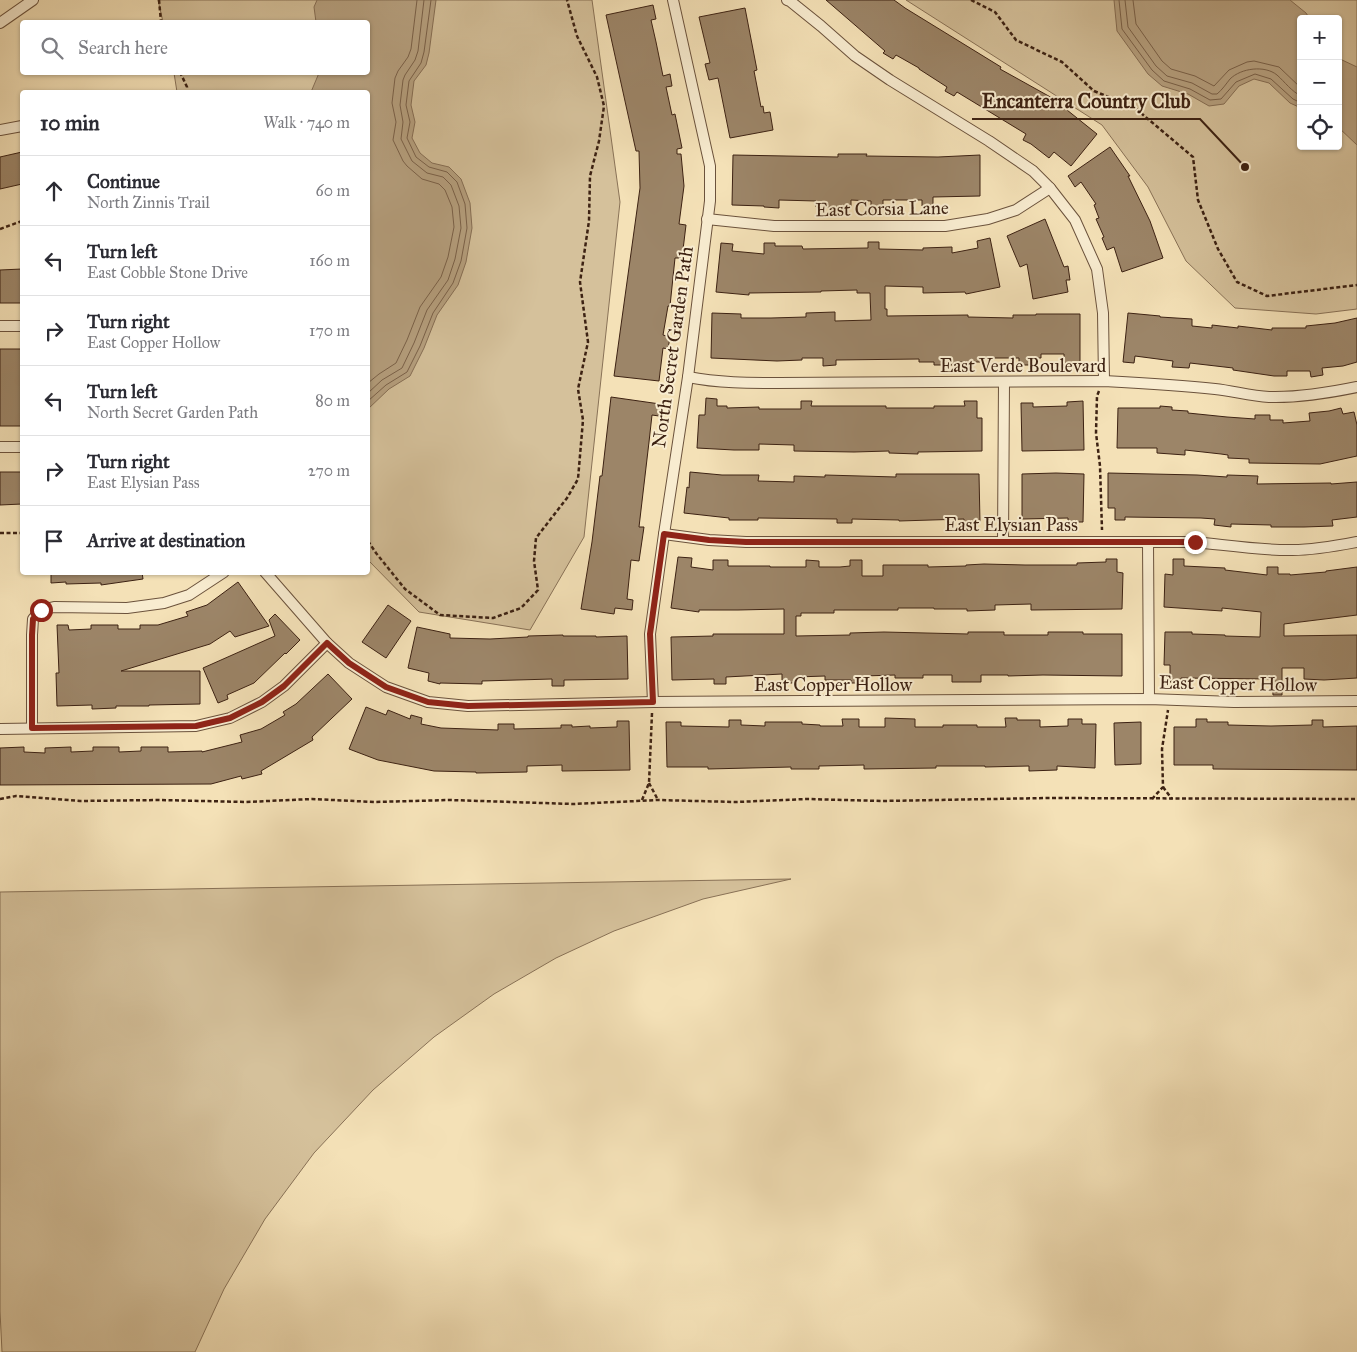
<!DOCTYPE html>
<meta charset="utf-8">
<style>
:root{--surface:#fff;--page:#f2f2f3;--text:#2b2b33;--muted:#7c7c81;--line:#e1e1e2}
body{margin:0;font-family:"IM FELL Great Primer",serif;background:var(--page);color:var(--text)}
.controls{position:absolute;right:15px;top:15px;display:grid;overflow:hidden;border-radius:5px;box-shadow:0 1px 4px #0004}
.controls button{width:45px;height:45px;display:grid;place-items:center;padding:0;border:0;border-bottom:1px solid var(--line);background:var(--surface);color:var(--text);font:25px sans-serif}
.stop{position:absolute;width:15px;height:15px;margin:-11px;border:4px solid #8f2418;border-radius:50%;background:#fff}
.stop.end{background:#8f2418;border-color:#fff;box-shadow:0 1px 5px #0008}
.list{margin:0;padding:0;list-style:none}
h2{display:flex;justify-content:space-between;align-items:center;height:65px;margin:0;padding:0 20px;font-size:21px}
h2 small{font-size:16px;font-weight:400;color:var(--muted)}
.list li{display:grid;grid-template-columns:32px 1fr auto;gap:15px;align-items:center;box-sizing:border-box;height:70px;padding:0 20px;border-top:1px solid var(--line)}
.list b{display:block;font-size:19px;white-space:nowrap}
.list p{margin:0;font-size:16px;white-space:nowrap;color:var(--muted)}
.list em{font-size:16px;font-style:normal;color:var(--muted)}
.icon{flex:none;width:28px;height:28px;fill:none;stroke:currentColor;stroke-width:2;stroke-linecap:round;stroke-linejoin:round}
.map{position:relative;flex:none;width:1357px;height:1352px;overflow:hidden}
.search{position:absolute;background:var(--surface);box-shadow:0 1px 4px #0004;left:20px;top:20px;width:350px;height:55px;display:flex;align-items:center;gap:12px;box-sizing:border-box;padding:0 18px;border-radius:5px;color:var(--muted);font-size:19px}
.panel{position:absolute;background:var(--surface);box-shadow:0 1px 4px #0004;left:20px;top:90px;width:350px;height:485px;border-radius:5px}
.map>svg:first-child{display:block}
.green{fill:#d5c19b;stroke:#897257;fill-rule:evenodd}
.water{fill:#b6a07f;stroke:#866e54}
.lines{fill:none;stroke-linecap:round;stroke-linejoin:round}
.shore{stroke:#7a6149;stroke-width:1}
.building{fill:#9c8568;stroke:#3d2213}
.street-casing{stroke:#6b523c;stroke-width:12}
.path{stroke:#3d2213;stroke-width:2.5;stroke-dasharray:4 2.5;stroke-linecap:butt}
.street{stroke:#f8ecd0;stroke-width:10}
.route{stroke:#8f2418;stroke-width:6}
.labels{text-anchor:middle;stroke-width:4;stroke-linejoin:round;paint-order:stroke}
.street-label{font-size:19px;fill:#3d2213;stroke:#f8ecd0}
.leader{fill:none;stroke:#3d2213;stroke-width:2}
.callout-dot{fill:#3d2213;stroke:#f8ecd0;stroke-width:2}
.callout-label{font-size:20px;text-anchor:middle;font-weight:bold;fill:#3d2213;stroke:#f8ecd0;stroke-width:4;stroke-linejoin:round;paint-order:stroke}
</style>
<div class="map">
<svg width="1357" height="1352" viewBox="0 0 1357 1352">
<rect width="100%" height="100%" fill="#f4e1b7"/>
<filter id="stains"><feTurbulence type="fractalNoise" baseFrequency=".004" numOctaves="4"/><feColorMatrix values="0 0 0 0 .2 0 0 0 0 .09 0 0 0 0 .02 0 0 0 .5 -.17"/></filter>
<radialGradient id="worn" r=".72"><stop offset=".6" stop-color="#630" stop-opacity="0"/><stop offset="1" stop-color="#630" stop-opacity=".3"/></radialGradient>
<g class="green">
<path d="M158,0H592L620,202L584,537L530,630L419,612L368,560V92H177L174,73L368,72V22H163Z"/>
<path d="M906,0H1357V309L1316,314L1235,308L1186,261L1148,187L1102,125ZM1301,19H1338V146H1301Z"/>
<path d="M791,879L703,899L614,931L556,958L494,994L434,1037L373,1090L314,1153L265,1219L224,1289L195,1352H2L0,1311V892Z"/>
</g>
<g class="water">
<path d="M317,0H436L429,53L426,65L414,81L411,105L415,122L412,138L420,153L432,163L449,167L461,179L470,203L472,228L466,262L458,285L437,315L424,348L410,376L389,389L368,409V92H311L319,73L368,72V22H316L314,7Z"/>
<path d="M1114,0H1290L1306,13L1310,19H1301V108L1290,103L1269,83L1254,79L1239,86L1224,104L1209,106L1188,94L1162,86L1148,74L1117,31Z"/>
<path d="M1338,56L1340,59L1357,67V145L1338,127Z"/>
</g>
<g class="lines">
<g class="shore">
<path d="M1119,0L1122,29L1152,70L1164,81L1190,89L1210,100L1221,99L1236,82L1255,74L1271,79L1293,99L1301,103"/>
<path d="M1125,0L1128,27L1156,66L1167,76L1192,83L1212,94H1217C1222,90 1226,84 1230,79C1241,68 1265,65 1277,75C1285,82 1291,91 1301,96"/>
<path d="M1133,0L1136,24L1162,61L1171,69L1195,76L1214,86L1229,70L1247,62L1254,61L1279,67L1301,88"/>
<path d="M368,383L379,374L396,363L407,340L420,307L441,277L448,257L454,227L452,207L445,190L439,184L422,179L407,166L403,161L393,140L396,122L392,103L395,78L398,71L408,57L411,49L417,0"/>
<path d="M368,393L382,380L402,368L414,343L427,310L448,280L455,259L461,228L459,206L451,185L443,177L427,173L412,161L401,139L403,122L400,105L403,80L405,75L415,60L418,51L424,0"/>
<path d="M368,401L386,385L407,372L420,346L433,313L453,283L461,261L467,228L465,204L457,182L447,172L429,167L416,157L407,138L410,122L406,105L409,81L421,63L424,52L431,0"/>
</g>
</g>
<g class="building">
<path d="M826,0H894L905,8L1001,67L1000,69L1063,104L1062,106L1097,134L1071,166L1054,152L1049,158L1031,144L1023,140L1026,134L957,92L954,96L945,91L947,87L919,69V68L896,55L893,59L883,53L885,51Z"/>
<path d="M653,5L656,19L651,20L656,42L663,76L670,74L672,86L666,87L672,115L675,114L682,148L677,149V154H681L684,186L679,224L686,225L682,258H675L670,306H668L663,335L670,337L668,349L663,348L659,381L614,376L640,188L639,151H636L606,15Z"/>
<path d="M745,8L757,70L754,71L761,107L763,106L764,113L770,112L773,130L730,138L718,78L709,80L705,64L710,63L699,17Z"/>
<path d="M1110,147L1130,176H1128L1150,221L1163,258L1122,272L1114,247L1107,250L1102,238L1104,237L1096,219L1099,218L1094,205L1096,204L1081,182L1075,187L1068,176Z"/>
<path d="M22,152V184L0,189V157Z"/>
<path d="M838,154H867L866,156L938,157L980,155V196L933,197V207L922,206V200H883V207H871V201L851,200V207H816V201L779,200V208L764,207V206L732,205L733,155L838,157Z"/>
<path d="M1045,219L1064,267L1068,266L1070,280H1066L1068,292L1033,299L1027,264L1020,267L1007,236Z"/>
<path d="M990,238L1000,287L966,294L965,292L923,293V287L885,286V309H887V316L968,315V317L1013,318V315H1036V314H1080V363H1064V354H1041V358H1031V365H1019V358H984V362H955V365H934V362H919V359L836,360V365L823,366V358H802V360L777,361L711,358L712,313L741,314V318H771L806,317V313L835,312V321L871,320L870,293H857V290L821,291V292L749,293V295L716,292L721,243L733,244L732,251L764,254V243H775V246H802L803,249L868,248V242H879V249L923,250V248L952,247V253L978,248L977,241Z"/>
<path d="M22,269V303H0V270Z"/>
<path d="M1128,313L1160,316V317L1192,319V326L1212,328V325L1238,328V326L1272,330V328H1306V326L1335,323L1357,318V362L1343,366L1322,368L1323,375L1311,377L1310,371H1287V376H1274L1233,370V368L1190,363L1189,368L1172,367L1173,361L1135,356L1134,363L1123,362Z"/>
<rect x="0" y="349" width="22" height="77"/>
<path d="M611,397L660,404L659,416L652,415L649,442L639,527H644L639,561L631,560L627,599L633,600L632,610L615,608L614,614L581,609L592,542L600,476H602Z"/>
<path d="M706,398L717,399V406H727V408L759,407V409H801V401H812L811,406H886V408H934V406H965L964,401H977V418H982V451L918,452V454L889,453V451L854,452L794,451V445L759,444V450H734L697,448L699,415H705Z"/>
<path d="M1083,401L1084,450L1022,451L1021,403H1033V407L1067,406V402Z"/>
<path d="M1160,406L1172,407V410L1188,411V413L1227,417L1255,419V415H1270V420H1283V423L1310,421L1309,413L1329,411L1341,408L1343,414L1354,412L1357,425V456L1320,464L1249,463V459L1228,458V455L1221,454L1185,450V455L1157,453V448H1117L1118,408H1160Z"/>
<path d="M0,472H22V504L0,505Z"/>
<path d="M690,472L722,475H759L758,481L794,482V476L825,477V475L896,477V474H979L980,523L964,524V519L899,521V520L852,519V523H837V519L758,518V520H729V518L684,513L687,487L689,488Z"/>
<path d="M1056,473L1084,474L1083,522H1068V518L1022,519V474Z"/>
<path d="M1108,473L1197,475L1227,477V475L1258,476L1257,484L1331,483V484L1357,482V517L1332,520L1333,526L1304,527H1271V525L1231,524V527L1214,525L1215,519L1201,518L1125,517V520H1115V508H1108Z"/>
<path d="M678,557L692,558L691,567L713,570V560H728V566H770V567H806V560L819,561V567H840L850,566V560H862V576H883V565H928V567L966,566V565L984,564L1025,565H1077V563L1106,562V559H1117V572L1123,573L1122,609L1031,610V604L995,605V610L967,611V609H934V608H898V610H834V613H801V616H796V636L850,635V633L884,632L968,634V632H1004V635H1048V632H1083V634H1122V676L1043,675L1008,676V675H981V682H952V675H923V678H895V675L863,676V683H851V680H825V676L796,677V683H782V674L726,677V684H714V679L672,680L671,637L713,636V634H784V609L738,610H699V612L671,608Z"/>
<path d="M1173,559H1184V566L1225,568V570L1267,575V567H1278V574H1290V575L1326,572V571L1357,567V615L1284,624V636L1357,635V678L1324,680L1304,679V668H1282V695H1273L1272,679L1181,678V682H1170V665H1164L1165,632H1192V634L1225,635V636L1260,637L1261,612L1222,608V611L1164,607L1165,574L1173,575Z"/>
<path d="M51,572H142L143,579L101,585V583L66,584V582L51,583Z"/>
<path d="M238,582L269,626L235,637L230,631L210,644L121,671H200V704L149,705V706H116V708L92,709V705L57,706L56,673H59L57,625H68L69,630L91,629V625H118V629H140V625H158L188,616L186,612L207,605Z"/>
<path d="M388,605L411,621L386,658L362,642Z"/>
<path d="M275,614L300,640L286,654L285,653L254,683L227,695L228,699L218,703L203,668L275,636L269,620Z"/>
<path d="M417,627L450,634V638L490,639L528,637V636L563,635V636H596V637L627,636L628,679L564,680V686H552V679L482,681V684L440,683V684L428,681L429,673L408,668Z"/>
<path d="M328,674L352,699L312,737L313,740L261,771L262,774L242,779L241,776L211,784L0,785V748L24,747V752L45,753V748L71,747V752L93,751V747H119V752L141,751V747H168V752L202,751V752L242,742L240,735L261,729L285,715L283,712L296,704Z"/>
<path d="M366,707L386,715L388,710L410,719L411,715L422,718L421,724L441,728L498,730V724H514V729L561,728V725H572V727L590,726V728L617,727V721H629L630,770L562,771V765L527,766V772L476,773V772L434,771L378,760L349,749Z"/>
<path d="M885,718L915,719V727H943V725H977V727H1006L1005,718H1017V720H1040V727L1068,726V719H1082V724H1096L1095,768L1057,766V770L1029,771V766L985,767V766H936V768L864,769V765L819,766V769H791V767L708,769V767H667L666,722H681V726L729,727V720H741V725L765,726V722H802V724L820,725V726H843L842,719H859V727H885Z"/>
<path d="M1196,719H1207V722H1228V725L1271,726L1312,725V720H1323V727L1357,726V770L1213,769V765H1174V727H1196Z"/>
<path d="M1141,722V764L1115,765L1114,723Z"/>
</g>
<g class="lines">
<defs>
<g id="street">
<path d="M787,0L790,1L821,26L855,56L890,80L989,141L1033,171L1050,188L1075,220L1097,269L1103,313L1104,381"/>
<path d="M0,23L33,0"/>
<path d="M0,130L22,126"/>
<path d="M707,219L774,226H945L988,219L1016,210L1050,188"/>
<path d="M0,326H22"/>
<path d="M688,377C718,383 749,383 779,383L1104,381C1141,383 1178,385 1215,389C1233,391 1251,396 1269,397C1299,398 1328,393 1357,387"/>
<path d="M0,447H22"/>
<path d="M664,534L709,540L746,542H1195C1226,545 1257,550 1288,550C1309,551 1336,546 1357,542"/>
<path d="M1003,542L1004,382"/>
<path d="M1148,542L1149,699"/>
<path d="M265,572L327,643L349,663L386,687L428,702L468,706L653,702L1149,699L1234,702L1357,701"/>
<path d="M653,702L650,634L664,534L688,377L710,201V166L673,0"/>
<path d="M32,728V635L33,619L41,610L54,607L127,608L164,603L189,595L224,572"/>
<path d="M0,729L196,726L230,718L262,702L284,686L327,643"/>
</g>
</defs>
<use href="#street" class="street-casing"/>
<g class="path">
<path d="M159,0L161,22"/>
<path d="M971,0L995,12L1016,40L1062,62L1094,91L1135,108L1193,157L1198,200L1218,249L1237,282L1267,296L1357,285"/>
<path d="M180,72L187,87V92"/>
<path d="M0,229L22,221"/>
<path d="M1099,391L1097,396L1096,433L1100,466L1102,530"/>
<path d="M0,533H22"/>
<path d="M368,541L376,553L405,589L440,615L493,618L521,608L538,590L534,561L536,538L567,498L578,479L583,420L578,389L588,342L580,282L589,221L590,176L599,141L604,106L597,77L577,36L567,0"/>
<path d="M649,783L658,800"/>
<path d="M1163,787L1172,799"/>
<path d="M0,799L16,796L80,801L159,800L246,802L312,799L374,802L450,800L573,804L658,800L736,802L807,799L882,801L1047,798L1357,799"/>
<path d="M1152,799L1163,787L1162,749L1168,710"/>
<path d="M642,800L649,783L652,713"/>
</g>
<use href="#street" class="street"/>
</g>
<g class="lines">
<path class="route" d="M41,610L33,619L32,635V728L196,726L230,718L262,702L284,686L327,643L349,663L386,687L428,702L468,706L653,702L650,634L664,534L709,540L746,542H1195"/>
</g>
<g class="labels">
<g class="street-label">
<text transform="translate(882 208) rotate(-1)" y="7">East Corsia Lane</text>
<text transform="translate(672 347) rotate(-82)" y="7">North Secret Garden Path</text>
<text x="1023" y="372">East Verde Boulevard</text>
<text x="1011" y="531">East Elysian Pass</text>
<text transform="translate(1238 683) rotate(1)" y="7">East Copper Hollow</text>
<text x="833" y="691">East Copper Hollow</text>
</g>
</g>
<path class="leader" d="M1245 167L1200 119H972"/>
<circle class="callout-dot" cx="1245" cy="167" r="5"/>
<g class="callout-label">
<text x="1086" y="108">Encanterra Country Club</text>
</g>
<rect width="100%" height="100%" filter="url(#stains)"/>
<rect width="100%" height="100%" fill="url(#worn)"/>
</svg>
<div class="controls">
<button>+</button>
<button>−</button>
<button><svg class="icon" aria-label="locate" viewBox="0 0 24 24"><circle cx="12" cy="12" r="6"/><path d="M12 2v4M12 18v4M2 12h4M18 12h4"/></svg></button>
</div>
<div class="stop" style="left:41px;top:610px"></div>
<div class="stop end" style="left:1195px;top:542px"></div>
<div class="search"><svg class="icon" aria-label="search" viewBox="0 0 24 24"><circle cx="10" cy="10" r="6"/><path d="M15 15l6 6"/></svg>Search here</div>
<section class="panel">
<h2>10 min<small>Walk · 740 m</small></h2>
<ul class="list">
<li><svg class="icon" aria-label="ahead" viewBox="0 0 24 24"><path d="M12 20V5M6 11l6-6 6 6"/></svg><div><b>Continue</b><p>North Zinnis Trail</p></div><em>60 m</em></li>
<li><svg class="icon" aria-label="left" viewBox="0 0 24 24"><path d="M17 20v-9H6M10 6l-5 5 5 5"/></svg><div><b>Turn left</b><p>East Cobble Stone Drive</p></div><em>160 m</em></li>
<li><svg class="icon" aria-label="right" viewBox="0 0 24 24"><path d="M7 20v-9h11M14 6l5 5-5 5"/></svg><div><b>Turn right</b><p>East Copper Hollow</p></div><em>170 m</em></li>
<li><svg class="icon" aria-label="left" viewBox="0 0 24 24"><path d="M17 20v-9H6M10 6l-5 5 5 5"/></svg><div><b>Turn left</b><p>North Secret Garden Path</p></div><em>80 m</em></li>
<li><svg class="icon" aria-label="right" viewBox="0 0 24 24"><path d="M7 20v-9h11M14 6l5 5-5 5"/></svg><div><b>Turn right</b><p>East Elysian Pass</p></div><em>270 m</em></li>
<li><svg class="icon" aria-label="arrive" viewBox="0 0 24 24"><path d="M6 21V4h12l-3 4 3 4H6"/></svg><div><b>Arrive at destination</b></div></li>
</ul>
</section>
</div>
